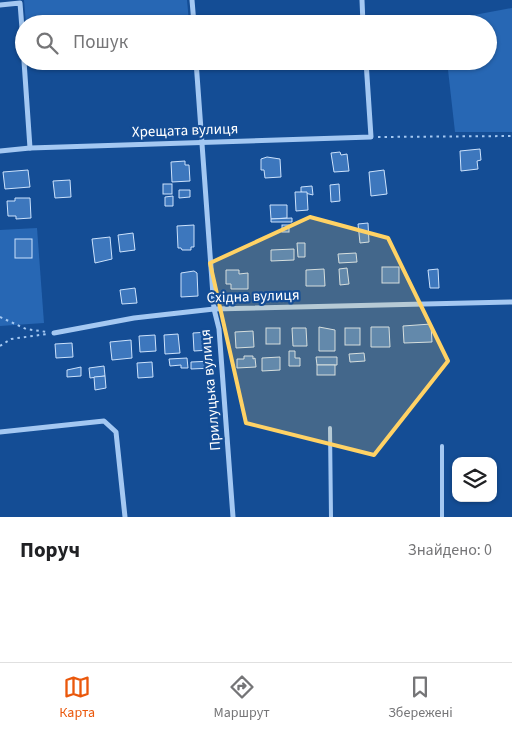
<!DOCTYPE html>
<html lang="uk">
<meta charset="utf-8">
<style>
:root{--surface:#fff;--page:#f6f6f6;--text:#202124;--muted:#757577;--line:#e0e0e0;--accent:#ea580c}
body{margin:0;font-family:"Source Sans 3",sans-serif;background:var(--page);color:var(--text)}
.controls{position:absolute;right:15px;bottom:15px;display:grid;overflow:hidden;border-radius:10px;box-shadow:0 1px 4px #0004}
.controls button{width:45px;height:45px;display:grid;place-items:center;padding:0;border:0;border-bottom:1px solid var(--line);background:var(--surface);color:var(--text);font:25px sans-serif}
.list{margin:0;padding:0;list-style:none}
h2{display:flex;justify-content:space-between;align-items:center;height:65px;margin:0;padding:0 20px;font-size:21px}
h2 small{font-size:16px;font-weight:400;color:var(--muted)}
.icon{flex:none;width:28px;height:28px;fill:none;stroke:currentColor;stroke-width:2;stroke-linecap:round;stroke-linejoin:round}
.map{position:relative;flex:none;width:512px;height:517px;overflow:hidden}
.search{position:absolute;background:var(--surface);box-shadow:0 1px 4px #0004;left:15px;right:15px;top:15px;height:55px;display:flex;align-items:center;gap:12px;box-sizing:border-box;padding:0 18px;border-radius:28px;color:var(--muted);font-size:19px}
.sheet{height:145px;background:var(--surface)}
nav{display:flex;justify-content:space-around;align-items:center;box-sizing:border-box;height:70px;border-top:1px solid var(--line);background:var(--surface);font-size:14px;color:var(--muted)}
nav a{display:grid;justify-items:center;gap:2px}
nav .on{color:var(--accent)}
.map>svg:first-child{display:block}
.green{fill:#2767b4}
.building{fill:#3d77bd;stroke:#cce2fc}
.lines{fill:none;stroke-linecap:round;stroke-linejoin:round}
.path{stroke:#a4c8f2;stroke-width:2;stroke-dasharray:2.5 4;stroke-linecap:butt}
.lane{stroke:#a4c8f2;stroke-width:4}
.street{stroke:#a4c8f2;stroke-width:5}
.marked{fill:#ffd265;fill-opacity:0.2;stroke:#ffd265;stroke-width:4;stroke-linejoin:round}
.labels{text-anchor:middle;stroke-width:4.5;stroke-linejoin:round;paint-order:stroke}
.street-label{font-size:15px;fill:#fff;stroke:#144d95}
</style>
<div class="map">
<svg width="512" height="517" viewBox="0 0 512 517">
<rect width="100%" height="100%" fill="#144d95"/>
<g class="green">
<path d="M24,0H187L189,22L26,24Z"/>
<path d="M512,8V132H455L447,61H488V24H443L442,21Z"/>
<path d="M37,228L44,323L0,326V230Z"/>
</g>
<g class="building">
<path d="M480,149L481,160L477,161L478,169L461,171L460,151Z"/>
<path d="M340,152L341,155L347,154L349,171L334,172L331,153Z"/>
<path d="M267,157L280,159L281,177L265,178L264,170H261V159Z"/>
<path d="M185,161V165H189L190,181L172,182L171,162Z"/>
<path d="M28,170L30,187L5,189L3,172Z"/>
<path d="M384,170L387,194L371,196L369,172Z"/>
<path d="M70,180L71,197L55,198L53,181Z"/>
<rect x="163" y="184" width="9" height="10"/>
<path d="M339,184L340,201L331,202L330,185Z"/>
<path d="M312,186L313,195L301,192V187Z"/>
<path d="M179,190H190V197L179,198Z"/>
<path d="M295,192H307L308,210L296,211Z"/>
<path d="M173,196V206H165V197Z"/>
<path d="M15,198H30L31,218L16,219V216H8L7,201H15Z"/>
<path d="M270,205H287V218L271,219Z"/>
<path d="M292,218V222H271V219Z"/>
<path d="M368,223L369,242L360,243L358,224Z"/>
<path d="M194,225V247H191V250H182L181,248H178L177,226Z"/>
<rect x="282" y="225" width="7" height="7"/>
<path d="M133,233L135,250L120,252L118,235Z"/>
<path d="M110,237L112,259L95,263L92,239Z"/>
<rect x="15" y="239" width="17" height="19"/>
<path d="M297,243H305V257H298Z"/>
<path d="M294,249V260L271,261V250Z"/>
<path d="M356,253L357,262L339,263L338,254Z"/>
<rect x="382" y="267" width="17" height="16"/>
<path d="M347,268L349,284L340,285L339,269Z"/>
<path d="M324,269L325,286H306V270Z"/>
<path d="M438,269L439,288H430L428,270Z"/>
<path d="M226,270H239V274L248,273V289H231V284H226Z"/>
<path d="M194,271L197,273L198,296L181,297V273Z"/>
<path d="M135,288L137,303L122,304L120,290Z"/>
<path d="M431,324L432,342L404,343L403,326Z"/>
<path d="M319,327L335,330V351H319Z"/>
<path d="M371,327H389L390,347H371Z"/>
<rect x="266" y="328" width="14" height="16"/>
<path d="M292,328H306L307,346H293Z"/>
<rect x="345" y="328" width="15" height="17"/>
<path d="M253,331L254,347L236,348L235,332Z"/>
<path d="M209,332L210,350L194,351L193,333Z"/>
<path d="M178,334L180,353L165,354L164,335Z"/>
<path d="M155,335L156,351L140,352L139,336Z"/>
<path d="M131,340L132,358L112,360L110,342Z"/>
<path d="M72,343L73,357L56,358L55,344Z"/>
<path d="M289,351H295V358H300V366H289Z"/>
<path d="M364,353L365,361L350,362L349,354Z"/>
<path d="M244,356H253V359L255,358L256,367L237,368V359H244Z"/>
<path d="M280,357V370L262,371V358Z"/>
<path d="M316,357H337V365H317Z"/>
<path d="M187,358L188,368H181V365L170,366L169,359Z"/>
<path d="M212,361L213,368L191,369V362Z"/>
<path d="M152,362L153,377L138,378L137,363Z"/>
<rect x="317" y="365" width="18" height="10"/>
<path d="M104,366L105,376L90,378L89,368Z"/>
<path d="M81,367V376L67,377V370Z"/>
<path d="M105,376L106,388L95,390L94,377Z"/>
</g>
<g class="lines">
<g class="path">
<path d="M378,137L512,136"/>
<path d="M0,317L26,329L47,332"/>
<path d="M0,346L11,339L47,334"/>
</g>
<g class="lane">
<path d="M330,428L331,517"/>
<path d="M442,517V446"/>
</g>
<g class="street">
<path d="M192,0L194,24"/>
<path d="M362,0L363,24"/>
<path d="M0,5L20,3L24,54"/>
<path d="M24,61L30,148"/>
<path d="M196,61L214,309L219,329L233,517"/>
<path d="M0,151L30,148L371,137L366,61"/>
<path d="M54,333L134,318L214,309L512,302"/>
<path d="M0,432L104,421L116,432L125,517"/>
</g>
</g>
<path class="marked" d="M310,217L388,238L448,361L374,455L246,423L210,263Z"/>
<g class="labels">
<g class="street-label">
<text transform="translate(185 130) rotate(-2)" y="5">Хрещата вулиця</text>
<text transform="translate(253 296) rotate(-2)" y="5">Східна вулиця</text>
<text transform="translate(210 390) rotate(-95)" y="5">Прилуцька вулиця</text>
</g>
</g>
</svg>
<div class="controls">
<button><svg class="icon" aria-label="layers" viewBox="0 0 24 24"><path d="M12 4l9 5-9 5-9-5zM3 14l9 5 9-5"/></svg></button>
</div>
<div class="search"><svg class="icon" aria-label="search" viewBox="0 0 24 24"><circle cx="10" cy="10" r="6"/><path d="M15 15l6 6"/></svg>Пошук</div>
</div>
<section class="sheet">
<h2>Поруч<small>Знайдено: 0</small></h2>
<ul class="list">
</ul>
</section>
<nav>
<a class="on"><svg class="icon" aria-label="map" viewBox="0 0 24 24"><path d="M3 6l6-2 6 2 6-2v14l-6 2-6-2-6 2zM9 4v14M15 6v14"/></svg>Карта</a>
<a><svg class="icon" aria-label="directions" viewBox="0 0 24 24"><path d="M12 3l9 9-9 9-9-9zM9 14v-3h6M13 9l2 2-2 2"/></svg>Маршрут</a>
<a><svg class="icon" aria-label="saved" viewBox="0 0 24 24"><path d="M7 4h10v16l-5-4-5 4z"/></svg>Збережені</a>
</nav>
